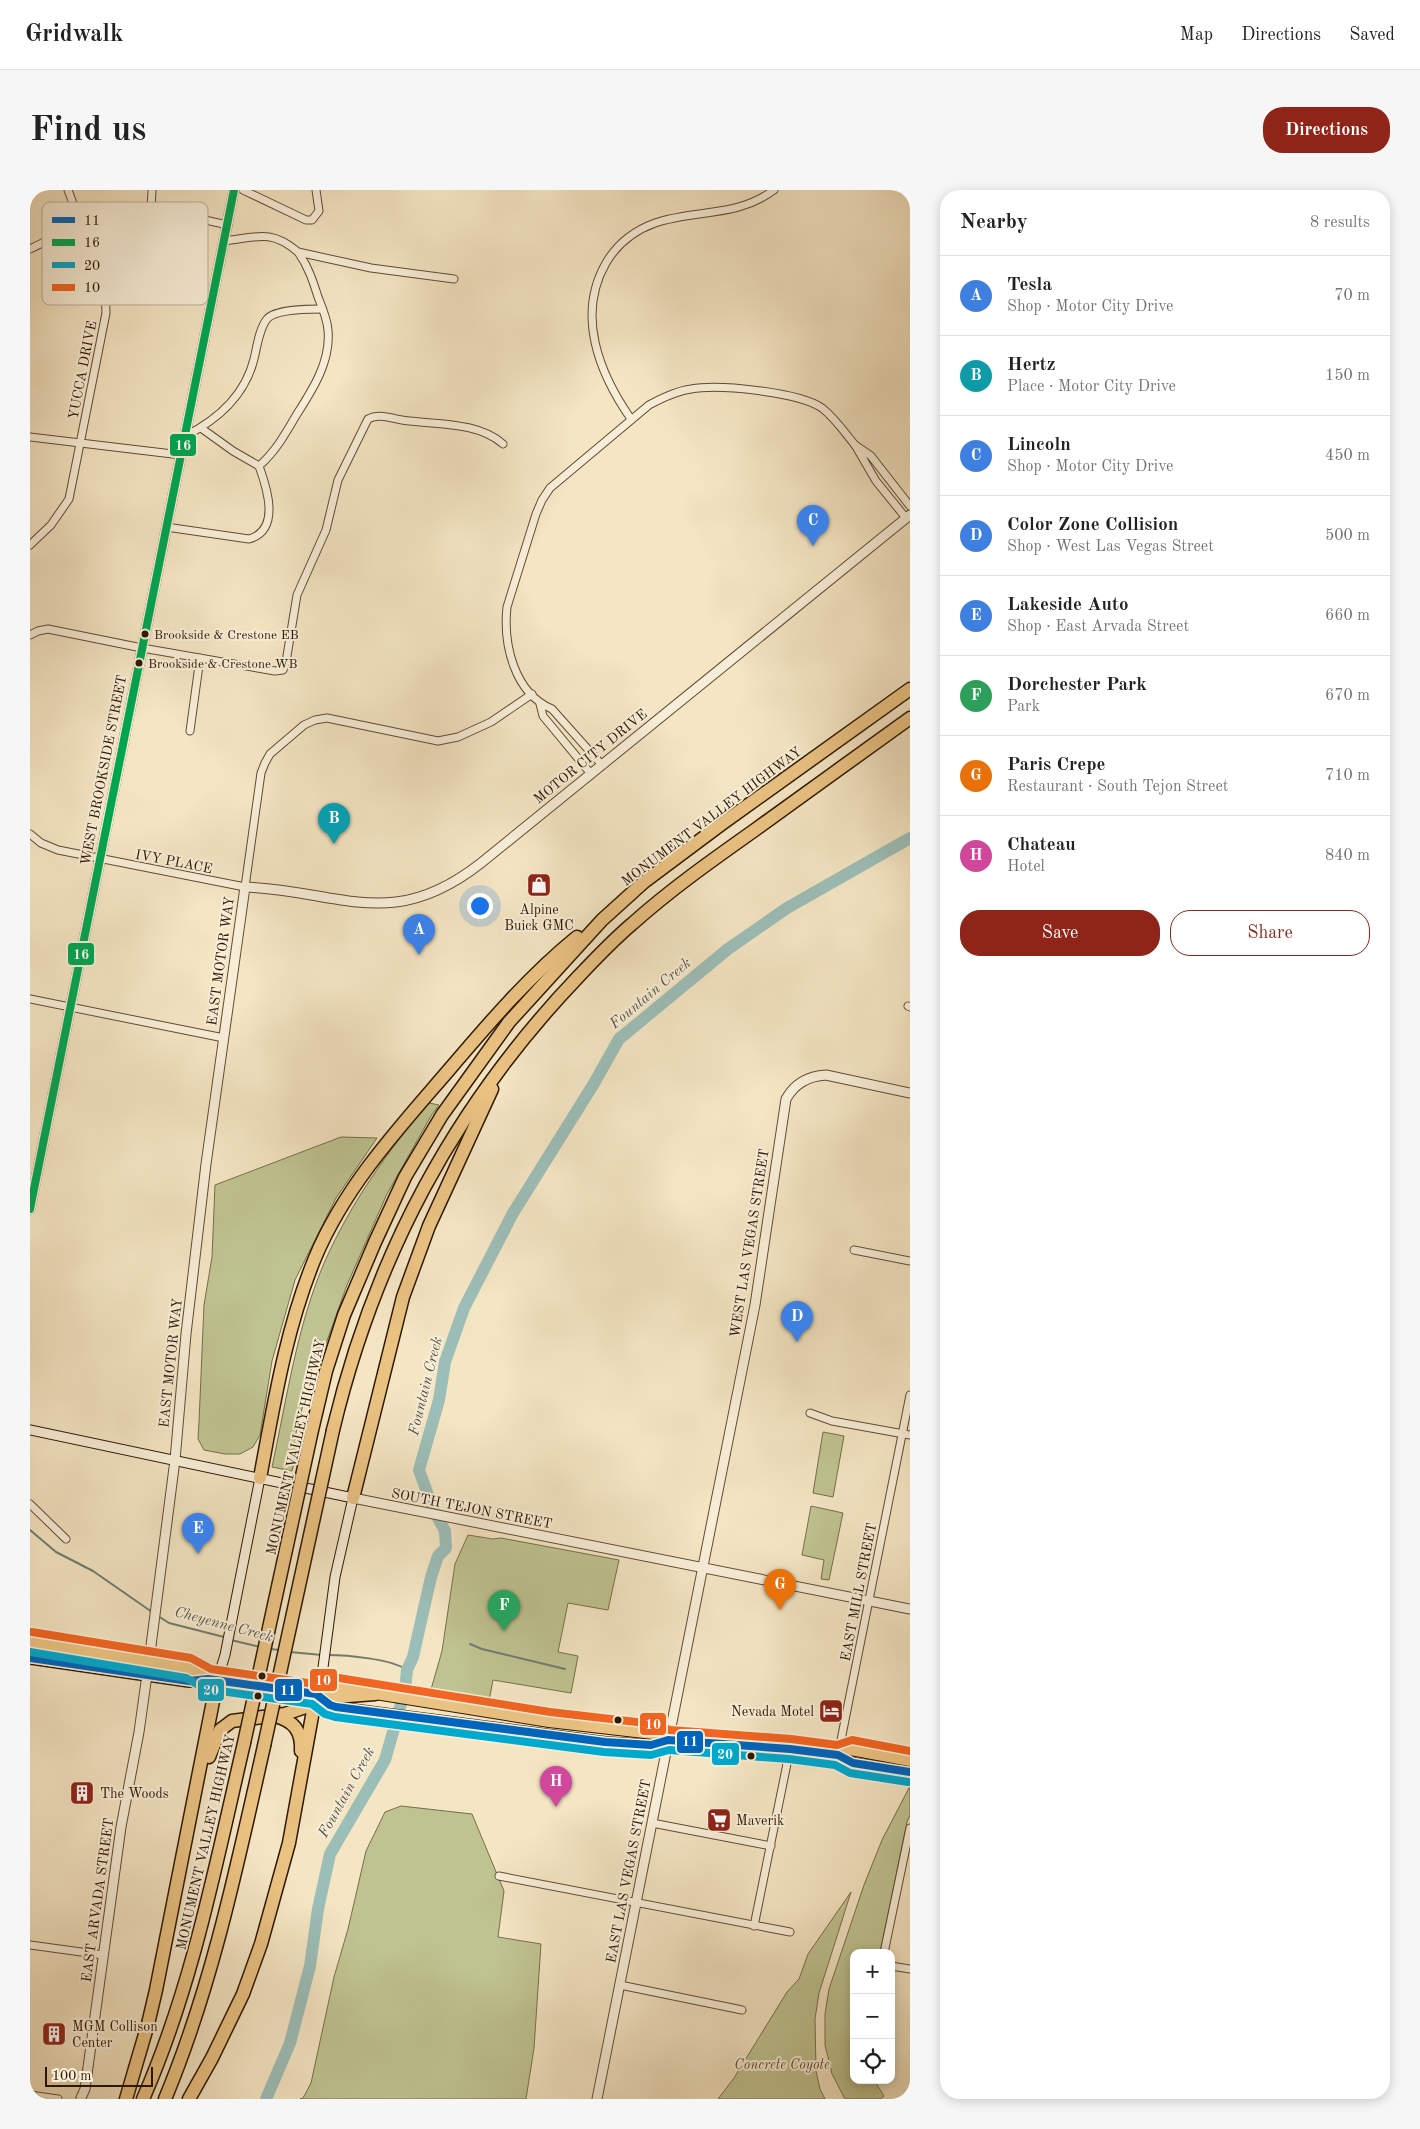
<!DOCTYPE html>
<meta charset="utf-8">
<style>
:root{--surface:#fff;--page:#f6f6f6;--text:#222;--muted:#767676;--line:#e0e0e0;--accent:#8f2418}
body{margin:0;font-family:"Old Standard TT",serif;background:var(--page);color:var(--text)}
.controls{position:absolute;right:15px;bottom:15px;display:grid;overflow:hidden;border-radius:10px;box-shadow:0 2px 12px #0003}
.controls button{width:45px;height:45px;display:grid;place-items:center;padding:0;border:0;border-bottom:1px solid var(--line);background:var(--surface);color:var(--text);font:25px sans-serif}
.scale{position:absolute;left:15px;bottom:12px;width:108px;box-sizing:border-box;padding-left:5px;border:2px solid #2e1803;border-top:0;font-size:14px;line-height:18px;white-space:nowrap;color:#2e1803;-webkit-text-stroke:4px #f8eed8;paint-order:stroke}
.you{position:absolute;left:449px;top:715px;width:18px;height:18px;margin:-12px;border:4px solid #fff;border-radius:50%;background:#1a73e8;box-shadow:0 0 0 8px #1a73e833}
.badge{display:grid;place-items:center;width:32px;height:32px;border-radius:50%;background:var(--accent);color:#fff;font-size:16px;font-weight:700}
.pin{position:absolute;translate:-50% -41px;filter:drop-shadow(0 1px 2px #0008)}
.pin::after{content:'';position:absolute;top:26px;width:18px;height:15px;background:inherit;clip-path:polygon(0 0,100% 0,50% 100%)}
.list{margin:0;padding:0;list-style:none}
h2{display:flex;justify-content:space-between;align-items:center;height:65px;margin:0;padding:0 20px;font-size:21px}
h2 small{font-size:16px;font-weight:400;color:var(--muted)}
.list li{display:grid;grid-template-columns:32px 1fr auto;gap:15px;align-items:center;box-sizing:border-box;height:80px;padding:0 20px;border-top:1px solid var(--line)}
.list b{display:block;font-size:19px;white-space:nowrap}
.list p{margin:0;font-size:16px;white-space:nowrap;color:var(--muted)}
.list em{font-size:16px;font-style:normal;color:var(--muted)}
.actions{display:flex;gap:10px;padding:15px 20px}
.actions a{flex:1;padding:11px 0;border:1px solid var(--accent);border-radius:20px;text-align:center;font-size:18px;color:var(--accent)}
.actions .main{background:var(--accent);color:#fff}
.icon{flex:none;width:28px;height:28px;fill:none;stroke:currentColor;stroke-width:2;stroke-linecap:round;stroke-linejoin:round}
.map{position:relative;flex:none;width:880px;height:1909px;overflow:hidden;border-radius:20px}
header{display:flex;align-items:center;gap:30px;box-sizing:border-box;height:70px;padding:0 25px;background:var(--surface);border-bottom:1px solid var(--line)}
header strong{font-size:24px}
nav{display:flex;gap:28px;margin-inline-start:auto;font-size:18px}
.intro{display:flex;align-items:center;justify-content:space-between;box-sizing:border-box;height:120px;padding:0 30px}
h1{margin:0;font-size:35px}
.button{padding:12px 22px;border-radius:20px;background:var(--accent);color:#fff;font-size:18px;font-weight:700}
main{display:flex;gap:30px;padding:0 30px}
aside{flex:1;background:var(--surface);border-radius:20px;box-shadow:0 2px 12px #0003}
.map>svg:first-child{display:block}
.green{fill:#bfc391;stroke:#766e4a}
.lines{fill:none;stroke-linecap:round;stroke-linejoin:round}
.stream{stroke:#707c70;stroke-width:2}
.river{stroke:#9cbeb8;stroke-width:12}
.minor-casing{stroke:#604b33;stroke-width:9}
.tertiary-casing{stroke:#604b33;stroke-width:11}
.secondary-casing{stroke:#2e1803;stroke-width:11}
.primary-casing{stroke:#2e1803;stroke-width:12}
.trunk-casing{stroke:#2e1803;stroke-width:14}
.motorway-casing{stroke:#2e1803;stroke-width:15}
.minor{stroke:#f8eed8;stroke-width:7}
.tertiary{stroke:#f8eed8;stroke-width:9}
.secondary{stroke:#f8eed8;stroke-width:9}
.primary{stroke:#eac282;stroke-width:10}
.trunk{stroke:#eac282;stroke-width:11}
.motorway{stroke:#eac282;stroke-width:12}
.motorway-bridge-casing{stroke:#2e1803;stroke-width:15;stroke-linecap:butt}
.motorway-bridge{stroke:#eac282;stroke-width:12}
.bus-1-casing{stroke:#f8eed8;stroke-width:11}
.bus-2-casing{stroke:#f8eed8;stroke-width:11}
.bus-3-casing{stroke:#f8eed8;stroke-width:11}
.bus-4-casing{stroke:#f8eed8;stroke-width:11}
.bus-1{stroke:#0065bd;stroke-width:8}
.bus-2{stroke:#00a651;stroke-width:8}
.bus-3{stroke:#00a9ce;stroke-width:8}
.bus-4{stroke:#f26522;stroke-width:8}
.bus-dot{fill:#2e1803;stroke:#f8eed8;stroke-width:2}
.labels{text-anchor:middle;stroke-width:4;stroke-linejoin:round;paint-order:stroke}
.bus-label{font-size:13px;fill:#2e1803;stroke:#f8eed8;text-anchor:start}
.street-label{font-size:14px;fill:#2e1803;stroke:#f8eed8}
.poi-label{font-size:14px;fill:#2e1803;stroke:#f8eed8;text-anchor:start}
.park-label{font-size:14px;font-style:italic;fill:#5a4b2e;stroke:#f8eed8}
.water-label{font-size:15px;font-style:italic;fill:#545242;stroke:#f8eed8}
.key{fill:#f8eed8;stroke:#bbae98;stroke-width:1}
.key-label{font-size:14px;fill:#2e1803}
.line-badge{stroke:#f8eed8;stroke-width:2}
.badge-label{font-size:14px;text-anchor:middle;font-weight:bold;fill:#fff}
</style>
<header>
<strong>Gridwalk</strong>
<nav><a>Map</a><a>Directions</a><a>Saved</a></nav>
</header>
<div class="intro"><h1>Find us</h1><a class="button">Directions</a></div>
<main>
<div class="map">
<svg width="880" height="1909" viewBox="0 0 880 1909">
<rect width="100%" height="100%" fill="#f4e5c3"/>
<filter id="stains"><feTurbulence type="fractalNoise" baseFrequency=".004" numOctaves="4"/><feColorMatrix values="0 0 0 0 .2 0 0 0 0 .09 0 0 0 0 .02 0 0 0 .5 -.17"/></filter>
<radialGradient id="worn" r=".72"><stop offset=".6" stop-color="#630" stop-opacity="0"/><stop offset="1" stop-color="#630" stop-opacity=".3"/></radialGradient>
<g class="green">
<path d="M399,913L409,915L401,926L357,1004L317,1095L293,1162L286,1161L265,1247L270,1250L262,1281L242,1277C257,1208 267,1135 295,1071C321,1013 358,960 399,913Z"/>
<path d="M311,947L347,948L306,1008L265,1090L242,1171L230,1245L223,1257L210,1264H195L174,1260L168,1249L169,1232L174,1115L182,1067L185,995Z"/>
<path d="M793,1242L814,1246L803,1307L783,1303Z"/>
<path d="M781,1316L813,1323L799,1390L791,1389L794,1370L772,1365Z"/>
<path d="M438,1345L463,1349L471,1348L589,1370L578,1420L538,1413L528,1462L548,1466L541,1503L463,1490L458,1516L400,1503L412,1461L425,1374Z"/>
<path d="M880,1596V1625L877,1632L850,1763H824V1890H844L854,1906L851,1909H815L802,1884L795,1855V1824L799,1799L834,1695L852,1650Z"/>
<path d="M371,1616L442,1624L474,1701L468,1747L511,1754L504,1858L496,1909H270L273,1908L281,1893L304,1787L318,1739L336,1661L355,1622Z"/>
<path d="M821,1702L789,1803L785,1829L786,1881L790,1899L795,1909H688L704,1888L757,1802L769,1789L778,1764Z"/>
</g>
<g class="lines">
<g class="stream">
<path d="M0,1340L26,1362L63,1381L122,1422"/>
<path d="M128,1426L139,1433L194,1447"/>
<path d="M201,1450L230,1457"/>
<path d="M440,1454L452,1459L535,1479"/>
<path d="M240,1459L250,1460"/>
<path d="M260,1462L292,1465"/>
<path d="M297,1465C317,1465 362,1469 377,1480"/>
</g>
<path class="river" d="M236,1909L260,1853L280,1776L288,1719L300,1664L355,1570L375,1500L377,1480L383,1467L401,1387L408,1366L416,1358L415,1341L403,1319L389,1280L409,1210L415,1172L434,1118L483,1023L563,895L589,849L698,759L757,718L880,648"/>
<defs>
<g id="minor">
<path d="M213,0L276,30H282L289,21L286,0"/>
<path d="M121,20L122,0"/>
<path d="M194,51C227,47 241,39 268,62L341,78L424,89"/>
<path d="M0,59C28,46 64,23 95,19C123,15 169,29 198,35"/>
<path d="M601,229C569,183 546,125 576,73C587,54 603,41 625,33C666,19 706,28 744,0"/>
<path d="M155,246C187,230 215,205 224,169C227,157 229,139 237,129C245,119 279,119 292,119"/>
<path d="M0,247L151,265"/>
<path d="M229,276C246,261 256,243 267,224C283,199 301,171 298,140C297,128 292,117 288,107C283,91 278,76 268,62"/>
<path d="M876,328L846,291L825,255L841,266L880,316"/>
<path d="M136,337L219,349C251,340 237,298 229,276L203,261L171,238"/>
<path d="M0,355L21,335L39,309L76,123L75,99L38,0"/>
<path d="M0,445L8,441L18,439L112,458L245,481L253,480L256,472L267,405L296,340L308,290L338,229C349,223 360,228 372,230C404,235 447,231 473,254"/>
<path d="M510,514L513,526L561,584"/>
<path d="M160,541L170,468"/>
<path d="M572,575L522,519C484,503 473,454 477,417L506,324L512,310L520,298L619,215C632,208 646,201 661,199C689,194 769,202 792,218C805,228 815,243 825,255"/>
<path d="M0,644L11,653L28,660L215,697L231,583L235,573L240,564L274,535L285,530L297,528L408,551L428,547L461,532L502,504"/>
<path d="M0,809L194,848"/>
<path d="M878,816L880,817"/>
<path d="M824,1060L880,1071"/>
<path d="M780,1223L802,1231L880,1245"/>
<path d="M0,1314L36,1349"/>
<path d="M808,1565L880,1205"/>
<path d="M622,1633L741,1656"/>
<path d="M469,1686L760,1742"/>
<path d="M724,1736L760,1559"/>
<path d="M0,1755L73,1765"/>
<path d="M854,1763L880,1638"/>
<path d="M861,1776L880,1779"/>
<path d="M590,1795L712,1820"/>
<path d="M0,1905L28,1909"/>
</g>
<g id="tertiary">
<path d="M0,1019L204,0"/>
<path d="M323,1308L880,1419"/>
<path d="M119,1471L145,1270L156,1144L176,974L215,697C312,701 362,743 451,673L880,325"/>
<path d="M51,1908L55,1899L91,1637L109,1542L117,1485"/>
<path d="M567,1909L725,1115L756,909C765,893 778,886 796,885L880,903"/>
</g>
<g id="secondary">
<path d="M0,1240L323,1308L305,1387L292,1485L286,1504"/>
<path d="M187,1491L195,1465L230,1288"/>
</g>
<g id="primary">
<path d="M286,1504L302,1498H308L519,1532L623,1544L638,1550"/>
<path d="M291,1508L300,1515L306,1517L575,1552L621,1555L638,1550L760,1559L808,1565L823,1573L880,1582"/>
<path d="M808,1565L821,1560L880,1571"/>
</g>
<g id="trunk">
<path d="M0,1452L159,1478L178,1489"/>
<path d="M0,1468L159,1491L178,1489L286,1504"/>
</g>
<g id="motorway">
<path d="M282,1240L296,1181L314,1125L345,1052L375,987L412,925L479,832L572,730L614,692L693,633L880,499"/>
<path d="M303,1240C345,1065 424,917 548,787C565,769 583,750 602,734C640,700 681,671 722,642C775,604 827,566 880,528"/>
<path d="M230,1288C244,1213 256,1138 285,1068C315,996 368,939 418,881C458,834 499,786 547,747"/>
<path d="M323,1308L373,1107L399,1036L462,899"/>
<path d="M245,1526C264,1531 272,1541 271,1561"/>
<path d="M179,1567L190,1540L202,1531L255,1524L305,1507L345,1504"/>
<path d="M96,1909L118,1834L126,1800L187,1491"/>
<path d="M113,1909C163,1795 186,1673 214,1553"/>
<path d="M135,1909C182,1796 207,1676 234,1556"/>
<path d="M159,1909L182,1868L213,1804L231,1754L259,1653L286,1504"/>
</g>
</defs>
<use href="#minor" class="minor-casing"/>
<use href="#tertiary" class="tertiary-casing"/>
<use href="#secondary" class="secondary-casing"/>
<use href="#primary" class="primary-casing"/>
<use href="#trunk" class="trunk-casing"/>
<use href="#motorway" class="motorway-casing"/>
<use href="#minor" class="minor"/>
<use href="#tertiary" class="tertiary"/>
<use href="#secondary" class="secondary"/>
<use href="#primary" class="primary"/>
<use href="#trunk" class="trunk"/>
<use href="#motorway" class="motorway"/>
<defs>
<g id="motorway-bridge">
<path d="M214,1553L282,1240"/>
<path d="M234,1556L303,1240"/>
</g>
</defs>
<use href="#motorway-bridge" class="motorway-bridge-casing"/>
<use href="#motorway-bridge" class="motorway-bridge"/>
<defs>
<path id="bus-1" d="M0,1468L159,1491L178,1489L286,1504L300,1515L306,1517L575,1552L621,1555L638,1550L760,1559L808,1565L823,1573L880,1582"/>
<path id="bus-2" d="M0,1019L204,0"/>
<path id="bus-3" d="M0,1462L156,1488L176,1499L282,1514L295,1524L305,1527L574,1562L621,1565L639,1560L759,1569L805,1575L820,1583L878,1592"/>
<path id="bus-4" d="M2,1442L161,1468L181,1479L285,1494L299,1488H309L520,1522L624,1534L640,1540L761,1549L807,1555L822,1550L880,1561"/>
</defs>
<use href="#bus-1" class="bus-1-casing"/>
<use href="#bus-2" class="bus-2-casing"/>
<use href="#bus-3" class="bus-3-casing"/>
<use href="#bus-4" class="bus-4-casing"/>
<use href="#bus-1" class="bus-1"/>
<use href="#bus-2" class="bus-2"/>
<use href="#bus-3" class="bus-3"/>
<use href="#bus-4" class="bus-4"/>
</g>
<defs>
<symbol id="shop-square" viewBox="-11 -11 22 22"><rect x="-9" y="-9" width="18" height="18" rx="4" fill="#8f2418" stroke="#f8eed8"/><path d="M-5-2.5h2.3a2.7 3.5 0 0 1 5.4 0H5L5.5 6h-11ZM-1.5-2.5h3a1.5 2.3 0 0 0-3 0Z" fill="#fff"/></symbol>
<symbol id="hotel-square" viewBox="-11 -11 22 22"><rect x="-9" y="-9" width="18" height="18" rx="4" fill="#8f2418" stroke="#f8eed8"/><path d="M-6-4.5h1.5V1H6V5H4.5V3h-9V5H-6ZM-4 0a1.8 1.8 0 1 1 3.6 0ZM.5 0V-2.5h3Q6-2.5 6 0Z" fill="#fff"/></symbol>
<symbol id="building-square" viewBox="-11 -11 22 22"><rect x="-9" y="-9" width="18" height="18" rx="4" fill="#8f2418" stroke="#f8eed8"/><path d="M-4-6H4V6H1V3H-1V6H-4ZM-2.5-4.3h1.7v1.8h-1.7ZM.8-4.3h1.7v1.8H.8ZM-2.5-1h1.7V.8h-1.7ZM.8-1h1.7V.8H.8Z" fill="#fff"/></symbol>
<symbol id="supermarket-square" viewBox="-11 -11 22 22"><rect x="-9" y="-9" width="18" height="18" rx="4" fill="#8f2418" stroke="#f8eed8"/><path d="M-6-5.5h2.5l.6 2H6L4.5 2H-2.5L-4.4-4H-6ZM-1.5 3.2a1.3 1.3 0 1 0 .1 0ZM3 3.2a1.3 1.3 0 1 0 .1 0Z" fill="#fff"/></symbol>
</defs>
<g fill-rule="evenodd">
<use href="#shop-square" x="495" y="681" width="28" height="28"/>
<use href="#hotel-square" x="787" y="1507" width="28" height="28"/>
<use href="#building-square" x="38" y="1589" width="28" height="28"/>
<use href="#supermarket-square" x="675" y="1616" width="28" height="28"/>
<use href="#building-square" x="10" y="1830" width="28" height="28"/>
</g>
<g class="bus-dot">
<circle cx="115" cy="444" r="4.5"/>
<circle cx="109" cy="473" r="4.5"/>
<circle cx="232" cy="1486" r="4.5"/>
<circle cx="228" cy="1506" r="4.5"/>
<circle cx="588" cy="1530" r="4.5"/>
<circle cx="721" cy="1566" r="4.5"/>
</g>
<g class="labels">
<g class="bus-label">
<text x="124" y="449">Brookside &amp; Crestone EB</text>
<text x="118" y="478">Brookside &amp; Crestone WB</text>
</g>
<g class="street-label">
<text transform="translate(52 180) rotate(-79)" y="5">YUCCA DRIVE</text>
<text transform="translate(560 566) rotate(-39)" y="5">MOTOR CITY DRIVE</text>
<text transform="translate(73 580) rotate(-79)" y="5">WEST BROOKSIDE STREET</text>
<text transform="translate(681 626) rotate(-37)" y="5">MONUMENT VALLEY HIGHWAY</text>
<text transform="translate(144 671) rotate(11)" y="5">IVY PLACE</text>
<text transform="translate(190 771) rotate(-82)" y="5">EAST MOTOR WAY</text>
<text transform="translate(719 1053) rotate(-81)" y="5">WEST LAS VEGAS STREET</text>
<text transform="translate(140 1173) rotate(-84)" y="5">EAST MOTOR WAY</text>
<text transform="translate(265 1257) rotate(-77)" y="5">MONUMENT VALLEY HIGHWAY</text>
<text transform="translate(442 1318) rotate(11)" y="5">SOUTH TEJON STREET</text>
<text transform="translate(828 1402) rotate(-79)" y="5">EAST MILL STREET</text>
<text transform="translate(175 1652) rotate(-77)" y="5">MONUMENT VALLEY HIGHWAY</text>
<text transform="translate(598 1681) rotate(-79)" y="5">EAST LAS VEGAS STREET</text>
<text transform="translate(67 1710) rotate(-82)" y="5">EAST ARVADA STREET</text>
</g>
<g class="poi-label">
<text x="509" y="724" text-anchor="middle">Alpine<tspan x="509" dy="16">Buick GMC</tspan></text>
<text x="784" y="1526" text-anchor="end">Nevada Motel</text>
<text x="70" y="1608">The Woods</text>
<text x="706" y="1635">Maverik</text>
<text x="42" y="1841">MGM Collison<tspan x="42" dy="16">Center</tspan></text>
</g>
<g class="park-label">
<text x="752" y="1879">Concrete Coyote</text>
</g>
<g class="water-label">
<text transform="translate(620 803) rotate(-40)" y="5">Fountain Creek</text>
<text transform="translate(395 1196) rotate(-76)" y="5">Fountain Creek</text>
<text transform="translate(194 1434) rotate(15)" y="5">Cheyenne Creek</text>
<text transform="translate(316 1602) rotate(-61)" y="5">Fountain Creek</text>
</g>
</g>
<rect x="12" y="12" width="166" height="103" rx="8" class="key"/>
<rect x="22" y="27" width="23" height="6" fill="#0065bd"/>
<rect x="22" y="49" width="23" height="7" fill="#00a651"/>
<rect x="22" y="72" width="23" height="6" fill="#00a9ce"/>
<rect x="22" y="94" width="23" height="7" fill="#f26522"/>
<g class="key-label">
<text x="54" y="35">11</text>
<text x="54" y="57">16</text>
<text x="54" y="80">20</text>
<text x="54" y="102">10</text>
</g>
<g class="line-badge">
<rect x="139" y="243" width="28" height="24" rx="5" fill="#00a651"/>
<rect x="37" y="752" width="28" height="24" rx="5" fill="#00a651"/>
<rect x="279" y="1478" width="29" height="24" rx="5" fill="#f26522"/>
<rect x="167" y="1488" width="28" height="24" rx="5" fill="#00a9ce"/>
<rect x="244" y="1488" width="29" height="24" rx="5" fill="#0065bd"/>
<rect x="609" y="1522" width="28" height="24" rx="5" fill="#f26522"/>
<rect x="646" y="1540" width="28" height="24" rx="5" fill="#0065bd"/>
<rect x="681" y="1552" width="29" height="24" rx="5" fill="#00a9ce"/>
</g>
<g class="badge-label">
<text x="153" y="260">16</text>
<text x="51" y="769">16</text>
<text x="293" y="1495">10</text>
<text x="181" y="1505">20</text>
<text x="258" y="1505">11</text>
<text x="623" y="1539">10</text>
<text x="660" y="1556">11</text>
<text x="695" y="1569">20</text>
</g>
<rect width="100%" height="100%" filter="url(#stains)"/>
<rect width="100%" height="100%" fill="url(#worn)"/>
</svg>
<div class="controls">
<button>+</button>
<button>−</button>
<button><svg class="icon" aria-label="locate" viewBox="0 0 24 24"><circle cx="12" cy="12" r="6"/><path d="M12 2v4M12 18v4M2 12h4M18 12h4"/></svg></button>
</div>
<div class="scale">100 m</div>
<div class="you"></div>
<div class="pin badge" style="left:389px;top:765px;background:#3f7fe0">A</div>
<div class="pin badge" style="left:304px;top:654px;background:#0f9aa8">B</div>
<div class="pin badge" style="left:783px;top:356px;background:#3f7fe0">C</div>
<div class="pin badge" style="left:767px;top:1152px;background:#3f7fe0">D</div>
<div class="pin badge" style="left:168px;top:1364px;background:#3f7fe0">E</div>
<div class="pin badge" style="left:474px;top:1441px;background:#2e9e5b">F</div>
<div class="pin badge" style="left:750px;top:1420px;background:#e8710a">G</div>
<div class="pin badge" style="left:526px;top:1617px;background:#d1479c">H</div>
</div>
<aside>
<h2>Nearby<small>8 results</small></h2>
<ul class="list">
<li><span class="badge" style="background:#3f7fe0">A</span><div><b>Tesla</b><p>Shop · Motor City Drive</p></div><em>70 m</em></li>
<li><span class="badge" style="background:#0f9aa8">B</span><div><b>Hertz</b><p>Place · Motor City Drive</p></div><em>150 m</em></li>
<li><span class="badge" style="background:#3f7fe0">C</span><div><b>Lincoln</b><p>Shop · Motor City Drive</p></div><em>450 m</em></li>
<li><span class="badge" style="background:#3f7fe0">D</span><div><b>Color Zone Collision</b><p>Shop · West Las Vegas Street</p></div><em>500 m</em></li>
<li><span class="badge" style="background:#3f7fe0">E</span><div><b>Lakeside Auto</b><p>Shop · East Arvada Street</p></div><em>660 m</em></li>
<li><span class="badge" style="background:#2e9e5b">F</span><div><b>Dorchester Park</b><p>Park</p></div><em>670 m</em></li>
<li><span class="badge" style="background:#e8710a">G</span><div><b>Paris Crepe</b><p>Restaurant · South Tejon Street</p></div><em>710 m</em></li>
<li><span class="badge" style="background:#d1479c">H</span><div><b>Chateau</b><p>Hotel</p></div><em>840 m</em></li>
</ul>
<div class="actions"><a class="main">Save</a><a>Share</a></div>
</aside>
</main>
